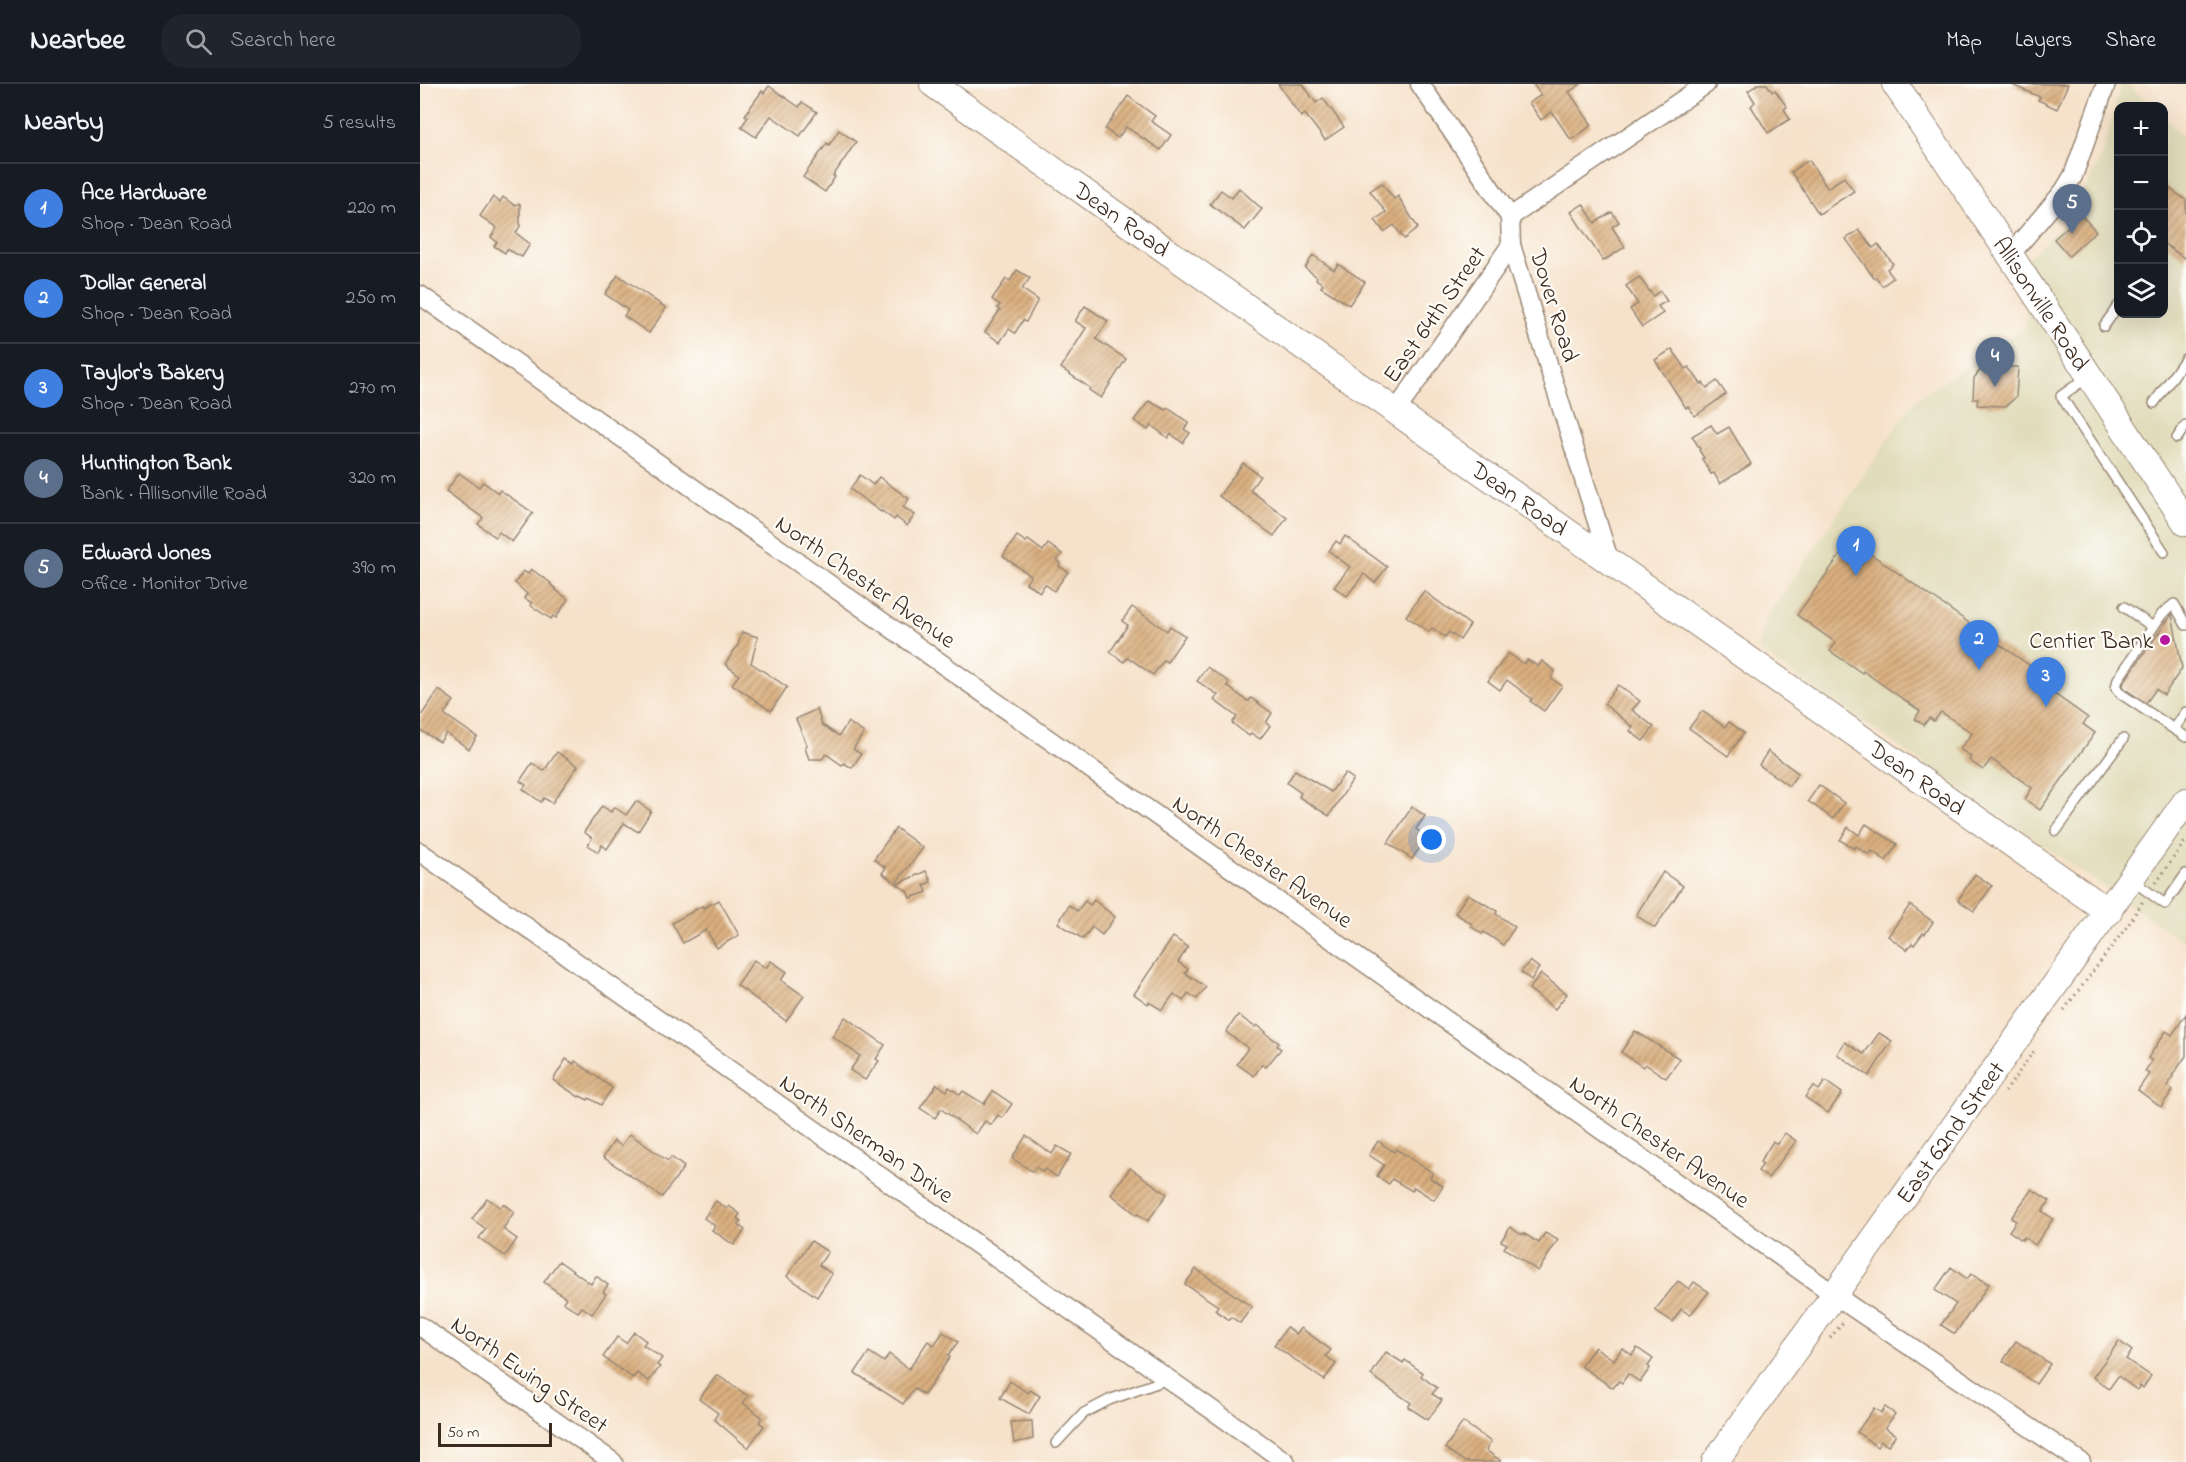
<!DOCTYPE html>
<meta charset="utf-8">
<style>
:root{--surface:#171b24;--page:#20242c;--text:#f1f3f6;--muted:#9ea1a6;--line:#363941;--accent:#d93025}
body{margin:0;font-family:"Indie Flower",sans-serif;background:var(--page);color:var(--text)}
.controls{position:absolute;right:18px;top:18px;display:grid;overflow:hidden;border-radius:12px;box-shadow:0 6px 24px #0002}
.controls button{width:54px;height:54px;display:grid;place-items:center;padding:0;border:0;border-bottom:2px solid var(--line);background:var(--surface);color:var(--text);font:30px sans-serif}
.scale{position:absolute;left:18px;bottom:15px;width:114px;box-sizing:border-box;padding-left:6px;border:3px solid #3b2a1e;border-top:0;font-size:16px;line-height:21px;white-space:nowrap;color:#3b2a1e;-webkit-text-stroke:4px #fdfcf7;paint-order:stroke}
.you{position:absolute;left:1012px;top:756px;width:21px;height:21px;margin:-15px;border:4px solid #fff;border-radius:50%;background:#1a73e8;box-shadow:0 0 0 9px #1a73e833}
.badge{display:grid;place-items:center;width:39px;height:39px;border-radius:50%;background:var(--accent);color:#fff;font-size:20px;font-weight:700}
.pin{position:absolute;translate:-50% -50px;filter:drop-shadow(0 2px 3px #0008)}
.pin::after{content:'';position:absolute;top:32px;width:21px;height:18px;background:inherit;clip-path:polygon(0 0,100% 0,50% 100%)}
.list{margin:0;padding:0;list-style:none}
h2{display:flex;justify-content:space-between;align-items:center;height:78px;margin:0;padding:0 24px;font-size:26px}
h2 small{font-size:20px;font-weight:400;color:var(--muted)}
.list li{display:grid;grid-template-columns:39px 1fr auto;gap:18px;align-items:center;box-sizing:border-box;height:90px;padding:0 24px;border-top:2px solid var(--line)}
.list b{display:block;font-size:22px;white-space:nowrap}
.list p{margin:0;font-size:20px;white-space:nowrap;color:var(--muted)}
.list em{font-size:20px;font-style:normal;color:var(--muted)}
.icon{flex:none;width:33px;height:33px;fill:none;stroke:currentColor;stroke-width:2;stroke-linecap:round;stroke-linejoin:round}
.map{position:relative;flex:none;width:1766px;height:1378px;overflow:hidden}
header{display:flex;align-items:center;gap:36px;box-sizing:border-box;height:84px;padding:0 30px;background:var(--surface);border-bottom:2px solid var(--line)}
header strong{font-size:28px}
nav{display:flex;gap:33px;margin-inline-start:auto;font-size:21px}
.search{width:420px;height:54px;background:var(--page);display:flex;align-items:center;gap:15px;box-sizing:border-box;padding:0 21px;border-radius:24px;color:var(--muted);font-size:22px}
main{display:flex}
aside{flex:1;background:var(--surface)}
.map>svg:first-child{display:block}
.built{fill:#e1dcba}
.building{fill:url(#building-hatch)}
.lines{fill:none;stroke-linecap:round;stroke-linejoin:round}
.lane-casing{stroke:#988674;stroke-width:12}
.street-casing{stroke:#988674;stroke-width:21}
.secondary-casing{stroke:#988674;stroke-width:28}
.path{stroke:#988674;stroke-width:3;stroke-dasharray:1.5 4.5;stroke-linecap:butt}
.lane{stroke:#fff;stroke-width:9}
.street{stroke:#fff;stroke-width:18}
.secondary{stroke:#fff;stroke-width:26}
.poi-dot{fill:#b5179e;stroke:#fdfcf7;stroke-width:2}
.labels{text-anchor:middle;stroke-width:4.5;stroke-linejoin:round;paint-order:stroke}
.street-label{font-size:24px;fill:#3b2a1e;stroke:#fdfcf7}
.poi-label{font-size:24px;fill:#3b2a1e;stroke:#fdfcf7;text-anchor:end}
</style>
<header>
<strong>Nearbee</strong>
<div class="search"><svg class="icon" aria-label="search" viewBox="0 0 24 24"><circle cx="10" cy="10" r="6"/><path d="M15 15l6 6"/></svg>Search here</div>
<nav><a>Map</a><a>Layers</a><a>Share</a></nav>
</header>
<main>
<aside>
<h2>Nearby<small>5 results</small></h2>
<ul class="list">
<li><span class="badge" style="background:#3f7fe0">1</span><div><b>Ace Hardware</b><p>Shop · Dean Road</p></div><em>220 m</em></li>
<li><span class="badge" style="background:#3f7fe0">2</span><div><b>Dollar General</b><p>Shop · Dean Road</p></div><em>250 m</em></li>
<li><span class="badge" style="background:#3f7fe0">3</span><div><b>Taylor's Bakery</b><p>Shop · Dean Road</p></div><em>270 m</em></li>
<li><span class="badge" style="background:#5c6f8a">4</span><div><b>Huntington Bank</b><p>Bank · Allisonville Road</p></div><em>320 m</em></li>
<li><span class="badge" style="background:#5c6f8a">5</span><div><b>Edward Jones</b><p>Office · Monitor Drive</p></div><em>390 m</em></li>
</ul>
</aside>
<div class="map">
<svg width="1766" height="1378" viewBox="0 0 1766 1378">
<defs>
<pattern id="building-hatch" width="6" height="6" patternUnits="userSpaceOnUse" patternTransform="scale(1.5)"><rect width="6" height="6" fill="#dab080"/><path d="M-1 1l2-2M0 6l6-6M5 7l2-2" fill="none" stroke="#b28f68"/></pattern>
</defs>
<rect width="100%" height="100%" fill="#fdfcf7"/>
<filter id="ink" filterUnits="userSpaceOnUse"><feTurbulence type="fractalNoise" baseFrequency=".0167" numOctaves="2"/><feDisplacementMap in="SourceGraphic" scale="12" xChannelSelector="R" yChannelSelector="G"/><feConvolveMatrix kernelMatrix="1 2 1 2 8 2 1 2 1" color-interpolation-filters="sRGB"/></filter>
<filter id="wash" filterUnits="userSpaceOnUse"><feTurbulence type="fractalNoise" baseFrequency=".008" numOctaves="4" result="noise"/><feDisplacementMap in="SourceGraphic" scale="24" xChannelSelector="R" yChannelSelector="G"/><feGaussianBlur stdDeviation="1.35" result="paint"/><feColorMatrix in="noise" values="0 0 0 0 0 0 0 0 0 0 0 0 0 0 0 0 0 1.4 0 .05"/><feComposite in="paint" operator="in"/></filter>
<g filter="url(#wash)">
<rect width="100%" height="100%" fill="#f6e2cb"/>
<path class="built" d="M1701,0H1707L1731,22H1698V230H1744V34L1766,55V859L1338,566L1346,535L1494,317L1606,242L1608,174L1647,137L1681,74Z"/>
<g id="blocks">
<g class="building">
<path d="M858,0H883L896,19L903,14L924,43L905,56L885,30L881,33Z"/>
<path d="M1113,0H1161L1149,8L1172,41L1151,56L1132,28L1121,36L1109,19L1121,11Z"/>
<path d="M1338,0H1347L1352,8L1355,6L1367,23L1364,25L1370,35L1348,49L1331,22L1335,18L1328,7Z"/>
<path d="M1590,0H1648L1637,25L1618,16L1620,13Z"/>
<path d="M349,2L379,23L382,18L397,28L380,52L351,32L336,53L321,43L328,33L325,31L342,7L344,9Z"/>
<path d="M708,12L735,32L731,37L751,51L741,66L706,43L698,54L685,45Z"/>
<path d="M419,46L436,58L413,92L415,93L405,108L383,93L407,59L409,61Z"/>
<path d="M1389,76L1407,104L1424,93L1434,107L1399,130L1371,88Z"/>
<path d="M962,99L974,115L978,112L998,144L984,155L974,141L964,148L955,136L966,128L950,107Z"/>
<path d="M1743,100L1766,116V175L1743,159Z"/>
<path d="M819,104L842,125L825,146L790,120L801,106L812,114Z"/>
<path d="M73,113L80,118L83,113L94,121L100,120V142L96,149L110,160L102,173L87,165L85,169L74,162L77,158L71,153L77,144L60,132Z"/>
<path d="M1163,120L1175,139L1192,128L1199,138L1192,143L1205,163L1183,177L1151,128Z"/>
<path d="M1661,131L1676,147L1649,172L1634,155Z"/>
<path d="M1439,146L1453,164L1458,160L1473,180L1467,185L1473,194L1462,202L1456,193L1454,194L1426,155Z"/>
<path d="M893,171L914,186L918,180L945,198L929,221L901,203L903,200L896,195L897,193L885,184Z"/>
<path d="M597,186L610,194L602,205L618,216L606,238L603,236L595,249L589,245L580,258L565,248L580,226L577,224L580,221L572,215L586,195L590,197Z"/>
<path d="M198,191L246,224L229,249L204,232L208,226L185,210Z"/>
<path d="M1219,193L1233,212L1240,207L1247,217L1238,222L1243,229L1222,243L1210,225L1218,220L1206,202Z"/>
<path d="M665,222L688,237L676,255L706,275L681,314L669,306L670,304L641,284L666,244L655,237Z"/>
<path d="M1252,265L1266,285L1269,283L1281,300L1283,299L1287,304L1297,297L1306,310L1275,332L1268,322L1266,324L1235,276Z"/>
<path d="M1569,275H1588V283H1598L1596,313L1586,322L1557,321L1558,314L1553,315L1554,294Z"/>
<path d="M729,317L746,326L748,324L769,339L764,345L770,349L763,359L751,350L748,354L731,341L728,346L714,336Z"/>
<path d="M1291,341L1297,350L1309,343L1331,380L1300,400L1294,389L1291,390L1282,375L1284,374L1279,366L1280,365L1272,352Z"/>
<path d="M823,379L840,392L830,406L867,434L854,452L799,412Z"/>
<path d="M39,389L59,403L63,398L78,409L80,406L113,429L92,458L79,448L75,453L58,440L63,434L26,407Z"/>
<path d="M440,391L453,401L459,393L489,415L483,423L495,431L487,442L476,433L474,436L462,427L461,428L430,405Z"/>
<path d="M597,452L606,458L608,456L623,467L628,460L642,470L637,477L641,479L639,482L648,488L634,507L625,500L620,508L606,499L611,492L583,472Z"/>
<path d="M925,452L967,483L955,499L944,490L927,512L914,503L930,483L909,467L916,457L920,460Z"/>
<path d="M1431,456L1616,586L1611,593L1668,634L1663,640L1675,649L1620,726L1605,715L1612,704L1571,675L1563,686L1549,676L1551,673L1540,665L1552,649L1521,628L1514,637L1509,634L1504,641L1495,635L1500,627L1443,587L1442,589L1410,567L1416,559L1377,531Z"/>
<path d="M111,485L131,499L130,500L136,505V506L148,515L136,534L133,532L131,535L110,521L112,519L104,514L107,510L95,499L103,487L108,490Z"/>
<path d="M1004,507L1050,541L1040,556L1029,548L1025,553L1012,544L1009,548L986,532Z"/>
<path d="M712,523L747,547L750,542L765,552L747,578L744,576L733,591L713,577L707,574L704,578L690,568L708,541L702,537Z"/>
<path d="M1752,530L1762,584L1744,611L1736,605L1726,619L1705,605L1703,602L1704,598Z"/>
<path d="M322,548L338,553L331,579L367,603L351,627L312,600L319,591L305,580L318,561Z"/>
<path d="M1088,569L1104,580L1107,576L1118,582L1122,577L1135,587L1131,594L1142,602L1124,627L1110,617L1112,615L1087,596L1080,606L1068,597Z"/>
<path d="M787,583L809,598L807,602L826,616L829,617L831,614L852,629L846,639L850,642L840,655L831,649L829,652L812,639L817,633L794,616L798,611L777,597Z"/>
<path d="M1198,601L1220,617L1212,626L1234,643L1223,657L1210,647L1213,643L1184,620Z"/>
<path d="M19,606L34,617L24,630L57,653L49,665L26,649L20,658L0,646V633Z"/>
<path d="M397,625L402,641L419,652L428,638L444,649L433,665L441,670L432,684L424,679L422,681L406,670L402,675H389L385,664L387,661L376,635Z"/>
<path d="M1282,627L1305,643L1309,638L1324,649L1308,672L1269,644Z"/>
<path d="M1348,667L1378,689L1369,702L1339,681Z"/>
<path d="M137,668L158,682L132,719L124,714L121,718L103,705L106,701L100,697L112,679L124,687Z"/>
<path d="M875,686L911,708L925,689L933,695L909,732L879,713L881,709L867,699Z"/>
<path d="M1399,701L1424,719L1413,735L1388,717Z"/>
<path d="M216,717L231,727L218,748L204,739L187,765L182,761L178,768L168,761L172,754L164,748L182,722L191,728L194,723L206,731Z"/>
<path d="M992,723L1005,732L996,745L1007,753L992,775L968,759Z"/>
<path d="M1446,740L1477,760L1466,777L1452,767L1449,771L1436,762L1434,765L1420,756L1428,743L1439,751Z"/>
<path d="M476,744L503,764L476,799L462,789L466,784L454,775Z"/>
<path d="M506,787L511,798L504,801L507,808L490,814L487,807L477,800Z"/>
<path d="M1243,788L1263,802L1235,844L1216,831Z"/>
<path d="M1555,790L1572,802L1554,827L1538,816Z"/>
<path d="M1048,810L1077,827L1076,830L1095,843L1083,861L1064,848L1062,850L1051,842L1052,840L1035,829Z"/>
<path d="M299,816L319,851L297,864L286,846L263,859L252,839L282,822L284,824Z"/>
<path d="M674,816L695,833L682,851L672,843L663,855L638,839L649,821L657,827L665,817L670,821Z"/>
<path d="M1490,821L1513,838L1505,850L1503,849L1494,861L1492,859L1487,866L1468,852Z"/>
<path d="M753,853L768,863L758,878L768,885L765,889L786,903L777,915L768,909L763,917L754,910L742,926L729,918L728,920L714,910Z"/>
<path d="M334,876L346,884L351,877L367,888L361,896L384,912L366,937L317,901Z"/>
<path d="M1110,877L1119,884L1111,896L1101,888Z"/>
<path d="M1121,890L1147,910L1135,925L1109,905Z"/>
<path d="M1766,930V972L1752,992L1753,993L1747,1002L1753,1006L1741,1023L1718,1006L1729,990L1725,987L1732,977L1728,974L1746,947L1752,951Z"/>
<path d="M818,931L835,943L837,941L846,948L845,949L859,959L857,962L861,965L846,983L842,980L834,992L817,980L828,964L806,948Z"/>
<path d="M425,933L465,961L456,975L459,977L445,996L430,986L440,972L412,952Z"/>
<path d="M1215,947L1260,975L1246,994L1225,980L1223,983L1201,968Z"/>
<path d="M1459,949L1472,957L1449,992L1417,970L1425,958L1444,970Z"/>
<path d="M146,975L154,980L155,977L192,1004L181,1021L169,1014L168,1016L160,1012L159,1013L133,996Z"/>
<path d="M1405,997L1422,1009L1408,1029L1385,1013L1393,1002L1399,1006Z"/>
<path d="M517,1000L527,1007L529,1003L540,1011L543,1007L564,1020L573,1007L592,1020L582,1034L578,1031L571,1041L565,1037L556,1050L521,1025L515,1034L500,1024Z"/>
<path d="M1365,1049L1376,1057L1348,1094L1338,1087L1343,1080L1340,1078L1353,1057L1357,1060Z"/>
<path d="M210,1050L248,1077L251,1073L264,1083L242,1113L183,1073L194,1057L201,1062Z"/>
<path d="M606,1052L632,1070L637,1062L651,1070L637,1093L625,1085L623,1088L616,1083L613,1088L592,1074Z"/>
<path d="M958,1057L974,1068L976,1065L1013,1089L1010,1094L1023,1102L1014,1116L994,1103L992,1107L972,1095L969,1100L957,1092L964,1081L949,1071Z"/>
<path d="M710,1084L747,1110L728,1137L718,1130L717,1131L691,1110Z"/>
<path d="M1612,1105L1630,1117L1622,1127L1633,1135L1615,1161L1604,1153L1602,1156L1589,1147L1596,1137L1591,1134Z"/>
<path d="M67,1114L81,1124L83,1120L94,1128L83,1145L97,1155L85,1172L59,1154L66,1145L52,1135Z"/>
<path d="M296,1117L307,1125L309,1122L320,1130L317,1134L321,1137L318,1141L325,1146L314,1161L292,1146L295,1142L284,1134Z"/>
<path d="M1090,1143L1102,1151L1103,1149L1119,1159L1125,1149L1138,1156L1118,1187L1084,1164L1087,1160L1081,1157Z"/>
<path d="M391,1157L408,1168L399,1181L412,1190L397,1213L367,1192Z"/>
<path d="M139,1177L171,1200L176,1192L188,1201L183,1208L186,1210L172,1230L162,1223L158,1228L143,1218L146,1214L124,1198Z"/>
<path d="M1531,1183L1547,1195L1551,1190L1569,1200L1535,1250L1521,1241L1536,1220L1515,1206Z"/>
<path d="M776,1185L832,1223L820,1239L811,1233L809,1236L795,1226L798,1222L765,1200Z"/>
<path d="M1258,1197L1269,1205L1274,1198L1289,1208L1270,1231L1261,1225L1253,1238L1235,1226Z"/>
<path d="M867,1243L876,1250L881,1244L911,1266L906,1272L916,1280L904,1296L854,1261Z"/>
<path d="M214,1248L226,1257L223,1261L242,1274L237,1281L240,1283L229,1297L217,1289L213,1294L183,1273L197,1253L206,1259Z"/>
<path d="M523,1248L538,1258L528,1271L530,1273L504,1311L494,1305L483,1320L435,1289L449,1268L464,1278L469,1270L489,1285L508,1257L514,1261Z"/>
<path d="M1596,1257L1630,1280L1616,1300L1583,1277Z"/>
<path d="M1699,1257L1712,1267L1706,1275L1731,1292L1723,1304L1720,1302L1717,1306L1698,1292L1689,1305L1673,1293Z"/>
<path d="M1175,1263L1194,1276L1202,1264L1212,1271L1217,1264L1233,1275L1228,1282L1230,1284L1220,1298L1208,1290L1202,1299L1199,1297L1193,1304L1161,1282Z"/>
<path d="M966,1268L983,1279L985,1276L1003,1289L1001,1292L1017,1304L1012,1310L1022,1316L1008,1336L988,1323L991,1319L951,1291Z"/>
<path d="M297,1291L328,1312L323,1319L342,1333L339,1338L344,1342L328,1364L294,1335L298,1329L279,1315Z"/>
<path d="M590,1297L608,1309L610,1306L620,1312L609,1330L580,1314Z"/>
<path d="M1465,1323L1475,1330L1465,1344L1476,1351L1468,1362L1461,1357L1457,1363L1437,1348L1454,1324L1461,1329Z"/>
<path d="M612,1337L613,1355L594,1359L591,1338Z"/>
<path d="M1043,1338L1071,1358L1066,1366L1082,1378H1045L1025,1364Z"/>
</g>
</g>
</g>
<g filter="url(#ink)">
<use href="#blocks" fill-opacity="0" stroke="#988674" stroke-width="1.5"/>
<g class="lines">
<defs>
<g id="lane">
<path d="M1684,242L1698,222"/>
<path d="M1668,293L1641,312L1744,468"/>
<path d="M1734,319L1766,274"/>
<path d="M1757,354L1766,341"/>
<path d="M1704,523L1733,543"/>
<path d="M1766,541L1754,520L1742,530L1698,595L1696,604L1701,610L1766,653"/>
<path d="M1754,645L1766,628"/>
<path d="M1636,747L1703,655"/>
<path d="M1713,797L1745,820L1766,790"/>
<path d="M636,1359L664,1329L689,1316L748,1295"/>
</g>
<g id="street">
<path d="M1000,0L1090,133L1091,161L1189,476"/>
<path d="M1090,133L1286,0"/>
<path d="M1590,171L1644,107L1653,92L1686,0"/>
<path d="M0,211L1432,1223L1661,1378"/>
<path d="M976,327L1091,161"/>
<path d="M0,768L866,1378"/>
<path d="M0,1242L193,1378"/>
</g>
<g id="secondary">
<path id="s1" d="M513,0L720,148L1689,828"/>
<path id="s2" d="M1475,0L1590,171L1766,439"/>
<path id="s3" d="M1295,1378L1766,717"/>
</g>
</defs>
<use href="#lane" class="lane-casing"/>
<use href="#street" class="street-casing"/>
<use href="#secondary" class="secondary-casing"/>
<g class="path">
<path d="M1736,799L1766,756"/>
<path d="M1644,926L1708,841L1723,817"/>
<path d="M1585,1008L1614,967"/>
<path d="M1410,1254L1425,1236"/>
</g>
<use href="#lane" class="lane"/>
<use href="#street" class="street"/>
<use href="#secondary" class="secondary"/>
</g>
</g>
<circle class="poi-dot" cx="1745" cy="556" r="6"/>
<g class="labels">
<g class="street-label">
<text dy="8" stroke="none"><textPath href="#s1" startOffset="232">Dean Road</textPath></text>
<text dy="8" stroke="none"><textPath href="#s2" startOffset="264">Allisonville Road</textPath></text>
<text transform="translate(1135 221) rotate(73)" y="8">Dover Road</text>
<text transform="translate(1014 230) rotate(-55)" y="8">East 64th Street</text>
<text dy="8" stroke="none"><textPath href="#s1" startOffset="718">Dean Road</textPath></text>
<text transform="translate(446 497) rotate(35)" y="8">North Chester Avenue</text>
<text dy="8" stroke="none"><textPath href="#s1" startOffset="1204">Dean Road</textPath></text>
<text transform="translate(843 777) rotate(35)" y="8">North Chester Avenue</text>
<text dy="8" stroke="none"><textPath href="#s3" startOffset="405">East 62nd Street</textPath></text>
<text transform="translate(447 1054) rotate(35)" y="8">North Sherman Drive</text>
<text transform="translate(1240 1057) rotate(35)" y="8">North Chester Avenue</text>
<text transform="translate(110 1290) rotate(35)" y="8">North Ewing Street</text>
</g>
<g class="poi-label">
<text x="1733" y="564">Centier Bank</text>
</g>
</g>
</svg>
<div class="controls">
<button>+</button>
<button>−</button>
<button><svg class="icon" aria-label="locate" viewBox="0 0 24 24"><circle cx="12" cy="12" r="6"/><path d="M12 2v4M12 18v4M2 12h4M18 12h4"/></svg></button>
<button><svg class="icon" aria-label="layers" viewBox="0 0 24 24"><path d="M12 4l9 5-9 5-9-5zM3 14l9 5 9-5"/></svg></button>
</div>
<div class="scale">50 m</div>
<div class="you"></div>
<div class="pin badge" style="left:1436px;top:492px;background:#3f7fe0">1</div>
<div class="pin badge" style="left:1559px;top:586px;background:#3f7fe0">2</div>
<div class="pin badge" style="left:1626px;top:623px;background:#3f7fe0">3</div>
<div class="pin badge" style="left:1575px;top:303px;background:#5c6f8a">4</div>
<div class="pin badge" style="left:1652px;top:150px;background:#5c6f8a">5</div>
</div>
</main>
